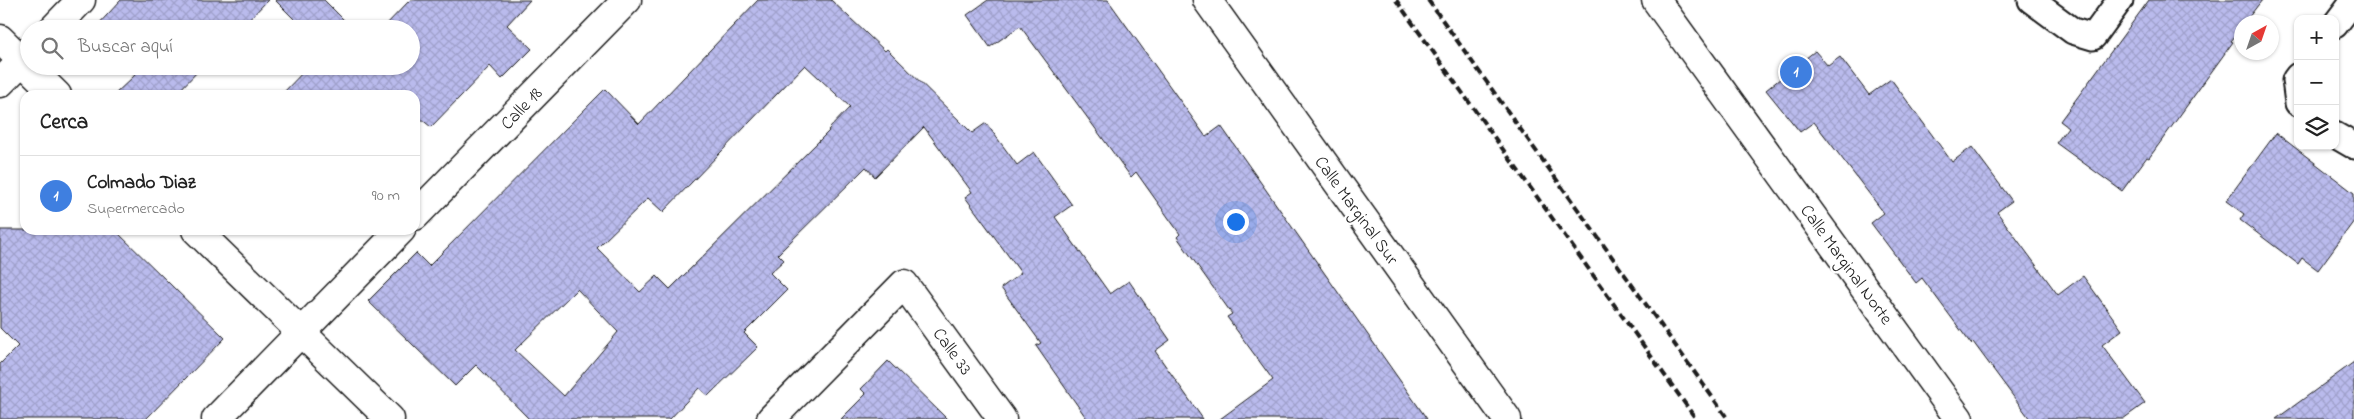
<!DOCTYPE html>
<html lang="es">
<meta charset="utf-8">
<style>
:root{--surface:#fff;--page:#f2f2f2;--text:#222;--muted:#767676;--line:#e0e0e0;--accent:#d93025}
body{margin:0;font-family:"Indie Flower",sans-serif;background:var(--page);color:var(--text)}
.controls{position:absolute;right:15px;top:15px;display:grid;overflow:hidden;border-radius:10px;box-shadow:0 1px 4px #0004}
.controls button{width:45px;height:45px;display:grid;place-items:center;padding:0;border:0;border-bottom:1px solid var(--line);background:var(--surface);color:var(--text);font:25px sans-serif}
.compass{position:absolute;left:2234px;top:15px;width:45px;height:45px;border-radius:50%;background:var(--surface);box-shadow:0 1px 4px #0004;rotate:40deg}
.you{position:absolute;left:1235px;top:221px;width:18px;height:18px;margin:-12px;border:4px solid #fff;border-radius:50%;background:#1a73e8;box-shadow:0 0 0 8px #1a73e833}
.badge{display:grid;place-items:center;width:32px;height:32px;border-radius:50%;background:var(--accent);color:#fff;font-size:16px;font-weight:700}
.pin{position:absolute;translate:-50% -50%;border:2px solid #fff;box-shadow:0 1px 5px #0006}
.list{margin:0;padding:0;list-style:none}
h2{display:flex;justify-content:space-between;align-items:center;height:65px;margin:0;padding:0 20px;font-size:21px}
h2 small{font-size:16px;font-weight:400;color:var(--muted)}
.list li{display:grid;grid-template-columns:32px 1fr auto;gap:15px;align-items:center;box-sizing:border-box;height:80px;padding:0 20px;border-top:1px solid var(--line)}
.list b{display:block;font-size:19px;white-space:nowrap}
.list p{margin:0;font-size:16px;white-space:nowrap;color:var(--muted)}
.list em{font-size:16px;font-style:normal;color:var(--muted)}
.icon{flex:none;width:28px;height:28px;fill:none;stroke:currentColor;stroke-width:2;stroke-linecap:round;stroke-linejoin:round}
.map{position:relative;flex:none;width:2354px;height:419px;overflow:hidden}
.search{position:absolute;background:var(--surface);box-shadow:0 1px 4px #0004;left:20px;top:20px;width:400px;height:55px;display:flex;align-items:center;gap:12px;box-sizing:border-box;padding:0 18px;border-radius:28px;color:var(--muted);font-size:19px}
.panel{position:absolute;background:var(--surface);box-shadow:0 1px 4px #0004;left:20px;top:90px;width:400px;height:145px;border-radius:15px}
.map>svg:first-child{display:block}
.building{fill:url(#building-cross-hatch);stroke:#1c1c1c;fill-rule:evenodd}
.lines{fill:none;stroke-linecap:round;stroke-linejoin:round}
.service-casing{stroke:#1c1c1c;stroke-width:29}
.minor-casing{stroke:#1c1c1c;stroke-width:31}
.service{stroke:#fff;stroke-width:25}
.minor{stroke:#fff;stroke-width:28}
.rail{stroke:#1c1c1c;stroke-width:4;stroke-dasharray:8 4;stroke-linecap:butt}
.labels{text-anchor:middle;stroke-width:4.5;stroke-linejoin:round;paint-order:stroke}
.street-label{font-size:18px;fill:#1c1c1c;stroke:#fff}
</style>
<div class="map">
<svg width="2354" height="419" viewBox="0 0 2354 419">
<defs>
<pattern id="building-cross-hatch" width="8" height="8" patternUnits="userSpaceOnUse" patternTransform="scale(1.25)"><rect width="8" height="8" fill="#babbed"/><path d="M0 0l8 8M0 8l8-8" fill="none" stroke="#9fa0cb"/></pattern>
</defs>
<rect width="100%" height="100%" fill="#fff"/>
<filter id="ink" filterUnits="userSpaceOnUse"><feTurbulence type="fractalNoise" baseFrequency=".02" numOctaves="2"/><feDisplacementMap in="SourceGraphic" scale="10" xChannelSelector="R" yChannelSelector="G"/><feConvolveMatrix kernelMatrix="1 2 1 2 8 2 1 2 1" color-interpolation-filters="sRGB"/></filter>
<g filter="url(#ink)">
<g class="building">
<path d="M121,0H268L240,29H94Z"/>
<path d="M275,0H324L353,29H304Z"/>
<path d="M410,0H530L507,25L532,49L502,79L490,66L431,127L415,114V95H281L309,66H411V29H382Z"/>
<path d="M758,0H831L885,51L887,49L972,133L986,123L1017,165L1034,152L1072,205L1055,217L1110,294L1129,281L1170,340L1155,351L1203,419H1087L1036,346L1041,343L1001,288L1021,273L965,197L972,192L924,127L875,177L866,167L778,254L784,260L770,273L787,290L744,333L758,347L708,396L699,388L670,419H529L476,365L455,386L368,301L416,253L429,266L605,89L639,124ZM805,65L850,107L828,130L829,131L670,289L657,276L640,292L597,248L648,198L663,212ZM577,289L618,332L564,396L515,350Z"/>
<path d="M988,0H1108L1206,137L1221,126L1427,419H1220L1273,380L1227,317L1232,314L1177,237L1180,234L1136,172L1131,177L1020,26L990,47L967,15Z"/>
<path d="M2149,0H2262L2245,22H2242V28L2231,41L2233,42L2149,158L2147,157L2122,191L2056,143L2068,127L2060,121Z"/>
<path d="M1815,51L1828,66L1840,57L1869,95L1891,79L1952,162L1972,147L2012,201L1997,212L2058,295L2083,276L2122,330L2102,345L2145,403L2123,419H2030L1973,342L1971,344L1922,278L1916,283L1871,223L1884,213L1814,122L1800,132L1766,90Z"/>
<path d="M125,66H203L175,95H114L135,75Z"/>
<path d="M2276,133L2354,193V221L2318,270L2302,258L2298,264L2240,220L2244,214L2226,201Z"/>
<path d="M0,230H115L225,338L146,419H0V364L18,346L0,328Z"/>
<path d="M888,361L947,419H841L866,394L861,389Z"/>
<path d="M2354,362V419H2276Z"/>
</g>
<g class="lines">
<defs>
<g id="service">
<path d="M2031,0L2073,31L2093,37L2120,0"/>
<path d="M2335,25L2354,0"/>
<path d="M2298,76L2295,80L2298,103"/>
<path d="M2335,135L2354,146"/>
</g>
<g id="minor">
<path d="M1207,0L1507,419"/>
<path d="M1656,0L1959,419"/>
<path d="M53,29L81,0"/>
<path d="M0,39L57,95"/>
<path d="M0,83L29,54"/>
<path d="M415,216L627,0"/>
<path d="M196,230L390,419"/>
<path d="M216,419L401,230"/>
<path d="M771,419L904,284L1002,419"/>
</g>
</defs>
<use href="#service" class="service-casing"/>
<use href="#minor" class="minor-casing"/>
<use href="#service" class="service"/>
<use href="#minor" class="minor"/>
<g class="rail">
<path d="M1396,0L1696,419"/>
<path d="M1428,0L1728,419"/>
</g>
</g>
</g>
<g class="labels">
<g class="street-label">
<text transform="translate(521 108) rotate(-46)" y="6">Calle 18</text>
<text transform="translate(1357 210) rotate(54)" y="6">Calle Marginal Sur</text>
<text transform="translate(1847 264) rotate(54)" y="6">Calle Marginal Norte</text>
<text transform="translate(953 351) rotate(54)" y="6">Calle 33</text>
</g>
</g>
</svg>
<div class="controls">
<button>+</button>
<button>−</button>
<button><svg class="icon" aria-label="layers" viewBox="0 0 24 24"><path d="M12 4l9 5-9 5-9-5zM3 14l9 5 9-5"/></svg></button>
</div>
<svg class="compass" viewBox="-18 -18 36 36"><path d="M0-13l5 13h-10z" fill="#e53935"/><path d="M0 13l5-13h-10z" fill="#767676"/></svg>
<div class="you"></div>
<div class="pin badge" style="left:1796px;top:72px;background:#3f7fe0">1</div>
<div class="search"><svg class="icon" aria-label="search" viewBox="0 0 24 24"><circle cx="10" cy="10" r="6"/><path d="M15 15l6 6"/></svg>Buscar aquí</div>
<section class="panel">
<h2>Cerca<small></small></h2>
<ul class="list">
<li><span class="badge" style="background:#3f7fe0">1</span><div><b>Colmado Diaz</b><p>Supermercado</p></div><em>90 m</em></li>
</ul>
</section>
</div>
